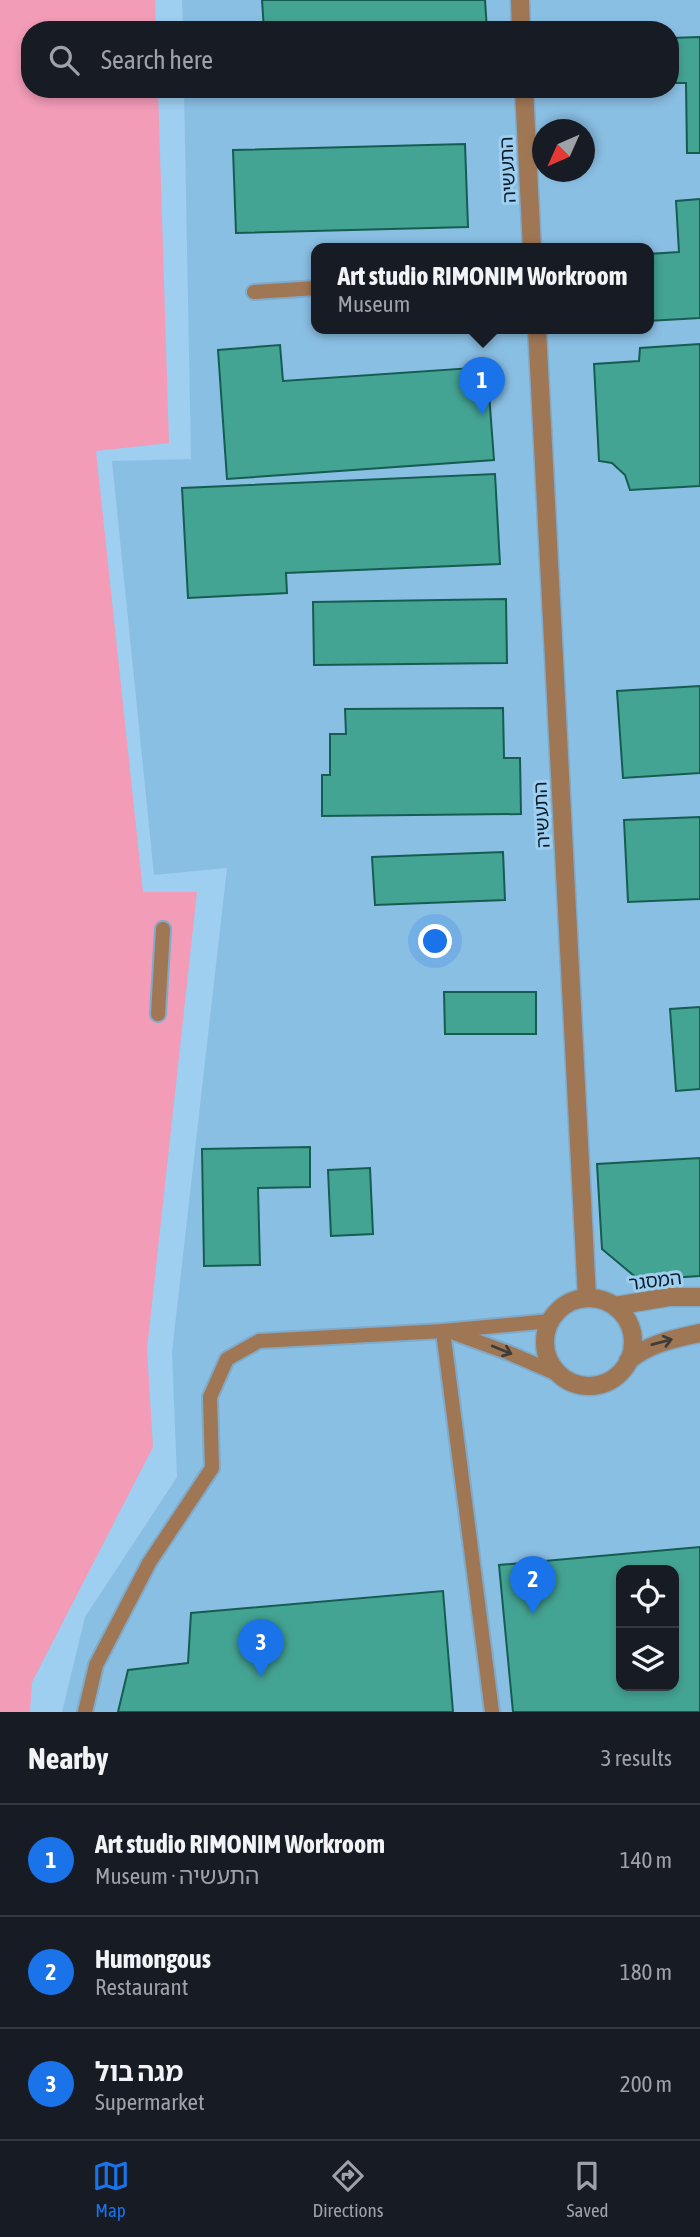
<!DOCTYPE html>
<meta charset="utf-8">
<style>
:root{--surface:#171b24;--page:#242831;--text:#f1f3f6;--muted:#9ea1a6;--line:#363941;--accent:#1a73e8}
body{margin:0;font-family:"Asap Condensed","Noto Sans Hebrew",sans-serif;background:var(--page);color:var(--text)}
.controls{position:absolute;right:21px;bottom:21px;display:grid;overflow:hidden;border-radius:14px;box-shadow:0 4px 10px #0003}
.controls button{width:63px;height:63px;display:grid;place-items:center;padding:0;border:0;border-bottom:2px solid var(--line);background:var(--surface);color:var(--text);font:35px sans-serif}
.compass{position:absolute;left:532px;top:119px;width:63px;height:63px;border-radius:50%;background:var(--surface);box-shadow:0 4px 10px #0003;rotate:225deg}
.you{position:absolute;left:436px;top:942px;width:24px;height:24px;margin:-18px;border:5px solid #fff;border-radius:50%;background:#1a73e8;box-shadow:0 0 0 10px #1a73e833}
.badge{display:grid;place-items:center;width:46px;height:46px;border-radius:50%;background:var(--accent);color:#fff;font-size:23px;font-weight:700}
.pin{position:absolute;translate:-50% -58px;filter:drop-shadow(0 2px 4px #0008)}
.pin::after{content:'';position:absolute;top:37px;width:24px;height:21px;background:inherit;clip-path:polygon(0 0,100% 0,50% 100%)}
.popup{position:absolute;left:311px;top:243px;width:343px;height:91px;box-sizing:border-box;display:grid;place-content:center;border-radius:14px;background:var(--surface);filter:drop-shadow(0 2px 5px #0005);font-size:23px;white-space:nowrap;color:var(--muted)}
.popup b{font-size:26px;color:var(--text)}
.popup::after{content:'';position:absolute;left:50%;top:100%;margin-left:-14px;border:14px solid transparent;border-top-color:var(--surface)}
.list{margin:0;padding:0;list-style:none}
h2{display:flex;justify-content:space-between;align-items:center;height:91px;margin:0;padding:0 28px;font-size:30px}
h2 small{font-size:23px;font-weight:400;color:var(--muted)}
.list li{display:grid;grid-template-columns:46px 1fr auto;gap:21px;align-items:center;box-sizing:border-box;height:112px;padding:0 28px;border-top:2px solid var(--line)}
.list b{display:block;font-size:26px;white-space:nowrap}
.list p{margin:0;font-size:23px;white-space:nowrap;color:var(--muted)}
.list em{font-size:23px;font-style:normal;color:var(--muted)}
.icon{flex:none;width:38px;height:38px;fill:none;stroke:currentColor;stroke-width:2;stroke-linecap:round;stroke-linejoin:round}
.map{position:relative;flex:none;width:700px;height:1712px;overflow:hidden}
.search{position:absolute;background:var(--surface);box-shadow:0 4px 10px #0003;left:21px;right:21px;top:21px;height:77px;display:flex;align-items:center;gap:18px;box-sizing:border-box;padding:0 24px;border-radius:28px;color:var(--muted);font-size:26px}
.sheet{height:427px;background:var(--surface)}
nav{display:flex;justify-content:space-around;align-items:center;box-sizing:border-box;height:98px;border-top:2px solid var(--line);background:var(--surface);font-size:19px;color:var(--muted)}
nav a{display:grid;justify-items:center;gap:4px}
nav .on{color:var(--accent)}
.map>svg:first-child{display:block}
.built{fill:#8abfe4;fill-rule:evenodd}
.green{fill:#f29cb7}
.building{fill:#44a493;stroke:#165c51;stroke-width:2;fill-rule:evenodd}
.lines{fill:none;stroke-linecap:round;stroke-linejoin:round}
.service-casing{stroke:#80aac8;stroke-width:18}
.minor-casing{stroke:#80aac8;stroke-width:21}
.service{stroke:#a07755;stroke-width:14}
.minor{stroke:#a07755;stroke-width:18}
.oneway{stroke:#3e3c38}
.labels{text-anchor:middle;stroke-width:6;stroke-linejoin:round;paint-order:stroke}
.street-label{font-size:19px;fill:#091c28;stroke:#9ecef0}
</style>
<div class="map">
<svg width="700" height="1712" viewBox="0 0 700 1712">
<rect width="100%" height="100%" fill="#9ecef0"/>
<path class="built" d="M182,0H700V1712H62L85,1617L177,1477L172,1352L227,868L154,875L112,461L191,459L184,89H670V30H183ZM542,130H584V172H542ZM316,249H648V329H316ZM621,1570H674V1686H621Z"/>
<path class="green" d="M0,0H155L156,30H30V89H158L169,443L96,451L143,892H197L147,1349L153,1447L32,1682L30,1712H0Z"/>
<g class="building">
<path d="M262,0H485L487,30H264Z"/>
<path d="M700,37V153H687L686,83H670V38Z"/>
<path d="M465,144L468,227L236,233L233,150Z"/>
<path d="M700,199V318L648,321V254L679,252L676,201Z"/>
<path d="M700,344V486L630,490L625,475L612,463L599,461L594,364L639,361L640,348Z"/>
<path d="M280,345L283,381L487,367L494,460L227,479L218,350Z"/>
<path d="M495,474L500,564L286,573L287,593L188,598L182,488Z"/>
<path d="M506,599L507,663L314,665L313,602Z"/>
<path d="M700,686V773L623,778L617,691Z"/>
<path d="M503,708L504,758H520L521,814L322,816V775H330V734H346L345,709Z"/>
<path d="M700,817V899L628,902L624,820Z"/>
<path d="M503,852L505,900L375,905L372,857Z"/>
<path d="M444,992H536V1034H445Z"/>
<path d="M700,1007V1089L676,1091L670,1009Z"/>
<path d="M310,1147V1187L258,1188L260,1265L204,1266L202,1149Z"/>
<path d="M700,1158V1276L639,1280L602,1249L597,1164Z"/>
<path d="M370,1168L373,1234L331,1236L328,1170Z"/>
<path d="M700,1547V1712H513L499,1565ZM621,1570H674V1686H621Z"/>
<path d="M443,1591L453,1712H118L128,1670L188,1663L191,1613Z"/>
</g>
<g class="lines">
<defs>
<g id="service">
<path d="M254,292L316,288"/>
<path d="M158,1014L163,929"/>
<path d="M443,1331L492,1712"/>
<path d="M454,1333L509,1353L560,1375"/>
<path d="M85,1712L96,1665L149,1563L212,1468L210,1397L227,1359L259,1341L443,1331L550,1321"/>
</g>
<g id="minor">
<path d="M520,0L521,30"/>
<path d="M524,89L532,249"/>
<path d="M537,329L587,1298"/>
<circle cx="589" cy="1342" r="44"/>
<path d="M615,1306L669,1297H700"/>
<path d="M628,1361C650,1343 673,1339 700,1333"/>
</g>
</defs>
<use href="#service" class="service-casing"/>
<use href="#minor" class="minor-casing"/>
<use href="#service" class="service"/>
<use href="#minor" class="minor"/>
</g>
<defs><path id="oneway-shaft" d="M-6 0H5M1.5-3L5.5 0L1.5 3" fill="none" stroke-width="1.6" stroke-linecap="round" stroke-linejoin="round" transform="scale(1.75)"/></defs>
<g class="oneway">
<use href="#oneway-shaft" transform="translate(662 1342) rotate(-15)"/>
<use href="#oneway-shaft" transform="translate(502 1350) rotate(22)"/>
</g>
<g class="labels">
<g class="street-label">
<text transform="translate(507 170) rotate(-93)" y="7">התעשיה</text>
<text transform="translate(541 815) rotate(-93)" y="7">התעשיה</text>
<text transform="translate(655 1280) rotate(-7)" y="7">המסגר</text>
</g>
</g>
</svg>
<div class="controls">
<button><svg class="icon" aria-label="locate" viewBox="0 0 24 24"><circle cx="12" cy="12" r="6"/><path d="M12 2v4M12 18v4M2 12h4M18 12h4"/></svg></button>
<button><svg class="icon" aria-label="layers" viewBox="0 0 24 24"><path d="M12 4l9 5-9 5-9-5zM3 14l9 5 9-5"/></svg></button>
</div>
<svg class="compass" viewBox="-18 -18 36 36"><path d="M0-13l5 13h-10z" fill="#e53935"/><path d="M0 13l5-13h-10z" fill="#9ea1a6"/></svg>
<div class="you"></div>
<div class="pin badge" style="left:482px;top:415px">1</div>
<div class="popup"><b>Art studio RIMONIM Workroom</b>Museum</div>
<div class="pin badge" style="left:533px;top:1614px">2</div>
<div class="pin badge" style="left:261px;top:1677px">3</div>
<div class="search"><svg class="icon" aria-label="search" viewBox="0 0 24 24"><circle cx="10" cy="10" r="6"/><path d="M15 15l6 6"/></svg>Search here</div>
</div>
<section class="sheet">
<h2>Nearby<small>3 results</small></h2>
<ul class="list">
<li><span class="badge">1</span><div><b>Art studio RIMONIM Workroom</b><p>Museum · התעשיה</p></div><em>140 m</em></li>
<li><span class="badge">2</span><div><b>Humongous</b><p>Restaurant</p></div><em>180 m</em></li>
<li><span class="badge">3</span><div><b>מגה בול</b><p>Supermarket</p></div><em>200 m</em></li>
</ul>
</section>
<nav>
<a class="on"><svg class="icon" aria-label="map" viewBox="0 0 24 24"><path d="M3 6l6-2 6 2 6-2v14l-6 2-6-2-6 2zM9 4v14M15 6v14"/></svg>Map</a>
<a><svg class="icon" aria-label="directions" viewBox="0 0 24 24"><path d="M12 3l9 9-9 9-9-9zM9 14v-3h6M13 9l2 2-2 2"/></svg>Directions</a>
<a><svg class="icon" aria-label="saved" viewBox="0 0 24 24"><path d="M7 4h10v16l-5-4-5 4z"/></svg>Saved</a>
</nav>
